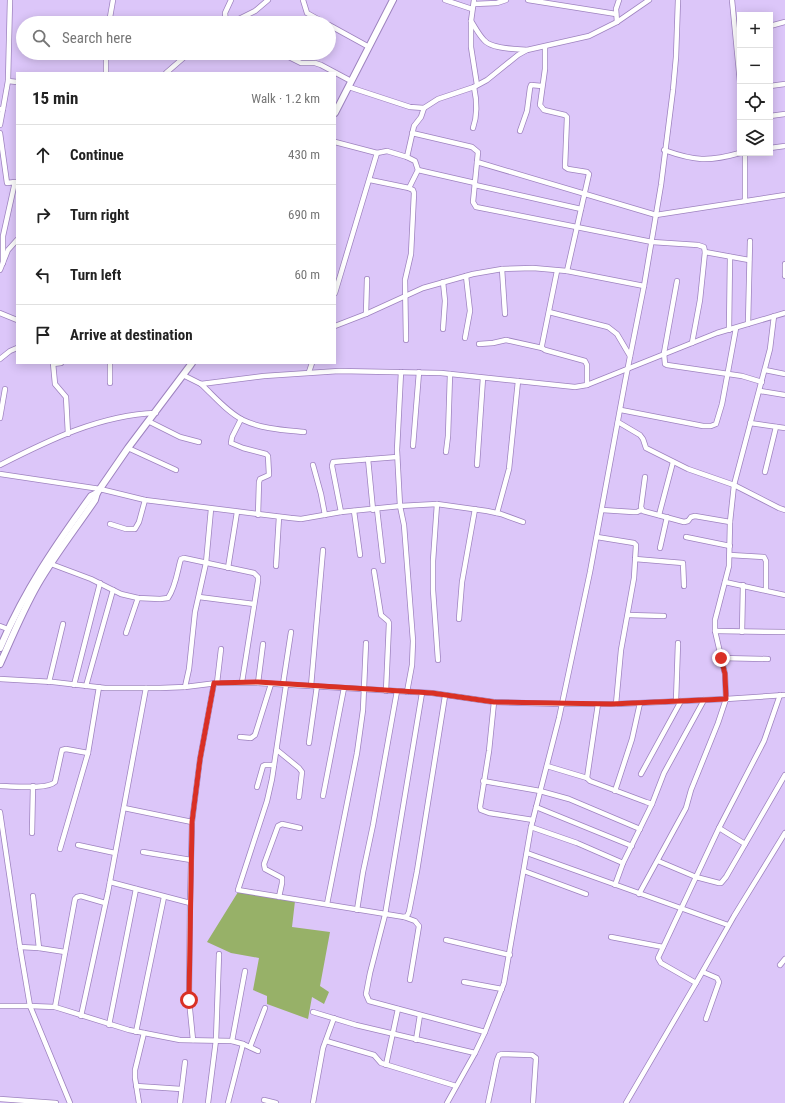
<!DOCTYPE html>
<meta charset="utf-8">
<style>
:root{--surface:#fff;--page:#f6f6f6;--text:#222;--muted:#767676;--line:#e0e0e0}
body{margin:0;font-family:"Roboto Condensed",sans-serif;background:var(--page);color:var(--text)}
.controls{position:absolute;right:12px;top:12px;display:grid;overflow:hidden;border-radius:0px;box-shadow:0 2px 10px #0003}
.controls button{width:36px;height:36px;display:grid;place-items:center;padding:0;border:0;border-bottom:1px solid var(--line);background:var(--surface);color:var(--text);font:20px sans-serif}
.stop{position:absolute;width:12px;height:12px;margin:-9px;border:3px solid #d93025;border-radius:50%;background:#fff}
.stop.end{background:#d93025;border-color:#fff;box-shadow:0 1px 4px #0008}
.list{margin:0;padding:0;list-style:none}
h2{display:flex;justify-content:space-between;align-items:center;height:52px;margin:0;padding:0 16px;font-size:17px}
h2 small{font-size:13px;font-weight:400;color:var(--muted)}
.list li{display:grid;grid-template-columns:26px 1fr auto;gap:12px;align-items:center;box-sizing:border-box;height:60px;padding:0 16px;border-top:1px solid var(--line)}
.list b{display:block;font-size:15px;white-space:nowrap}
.list em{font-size:13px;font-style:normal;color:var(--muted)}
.icon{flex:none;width:22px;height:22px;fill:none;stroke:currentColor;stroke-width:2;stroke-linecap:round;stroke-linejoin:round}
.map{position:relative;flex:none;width:785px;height:1103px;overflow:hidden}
.search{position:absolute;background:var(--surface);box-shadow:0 2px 10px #0003;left:16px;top:16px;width:320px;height:44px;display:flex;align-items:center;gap:10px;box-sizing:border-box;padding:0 14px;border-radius:22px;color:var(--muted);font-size:15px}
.panel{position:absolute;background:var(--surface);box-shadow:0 2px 10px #0003;left:16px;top:72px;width:320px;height:292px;border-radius:0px}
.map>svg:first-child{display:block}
.water{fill:#97b168}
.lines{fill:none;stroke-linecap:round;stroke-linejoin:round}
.minor-casing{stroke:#9e83bf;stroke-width:6}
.tertiary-casing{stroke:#9e83bf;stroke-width:8}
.minor{stroke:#fff;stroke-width:4.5}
.tertiary{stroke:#fff;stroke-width:6}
.route{stroke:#d93025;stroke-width:5}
</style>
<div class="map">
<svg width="785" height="1103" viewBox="0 0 785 1103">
<rect width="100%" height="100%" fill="#dcc6f9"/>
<path class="water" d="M238,892L295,901L292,927L330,932L320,986L329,992L324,1004L312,997L308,1019L267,1004V996L253,990L259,958L231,953L207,942Z"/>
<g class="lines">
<defs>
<g id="minor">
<path d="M303,0L307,13L325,23"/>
<path d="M445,0L472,9"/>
<path d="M474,0L471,21V47L477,85"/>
<path d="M528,0L616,14"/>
<path d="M732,0L740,82"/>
<path d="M474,4L497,3L506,0"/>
<path d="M110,21L121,23"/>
<path d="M471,21C475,27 479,35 484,40C491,49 516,49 527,50"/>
<path d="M617,22L616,9L619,0"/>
<path d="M109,23L113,0"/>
<path d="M226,23L225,13L231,0"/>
<path d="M231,23L255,11L268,0"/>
<path d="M329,25L369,47"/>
<path d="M770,26L785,22"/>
<path d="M545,47V69L540,105L544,110L565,115L567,117L565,167L568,169L587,172L589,174L567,271"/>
<path d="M106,53V73"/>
<path d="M265,53L269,56"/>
<path d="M285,55L301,63H315L321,65L351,81"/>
<path d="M166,73L189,53"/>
<path d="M8,81L17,82"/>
<path d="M770,86L785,84"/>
<path d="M349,87L410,107L424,108L438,99L474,87L487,80L518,55L527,50L589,36L617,22L649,0"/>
<path d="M0,109H3L8,81L10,0"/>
<path d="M770,116L785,114"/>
<path d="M0,125L3,109"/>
<path d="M473,128C478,114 477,101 474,87"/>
<path d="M520,131L527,111L530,88L531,85L542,86"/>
<path d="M0,133L7,183L15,182L3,236V263"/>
<path d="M412,133L472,147L478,152L477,162L656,215L785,195"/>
<path d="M335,142L377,153L335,293"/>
<path d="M770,148L785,146"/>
<path d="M664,150C695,161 708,162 740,153"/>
<path d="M377,153L387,151L407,157L414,126L421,117L424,108"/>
<path d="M745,153V201"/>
<path d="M407,157L415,161L418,170L409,188"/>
<path d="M477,162L473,202L476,207L652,242L698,245L704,247L705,252L700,300L692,343"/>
<path d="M418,170L475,183"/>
<path d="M370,180L409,188L413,190L414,193L411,254L405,280L406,340"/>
<path d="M475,185L581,209"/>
<path d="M705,252L749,260"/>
<path d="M785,264V276"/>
<path d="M502,269L505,314"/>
<path d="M0,270L8,250L17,240"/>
<path d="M557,271L542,345V348L545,350L585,361L587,365V385"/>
<path d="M677,281L664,353L665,364L667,365L742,376L762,382"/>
<path d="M549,312L608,327L617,334L630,356"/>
<path d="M0,313L17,320"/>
<path d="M366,314L367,279"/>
<path d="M748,324L750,241"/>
<path d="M335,326L366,314L423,288L473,274L502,269L533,268L567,271L644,286"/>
<path d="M443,329L445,301L443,282"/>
<path d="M729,330L730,257"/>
<path d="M465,338L470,311L466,276"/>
<path d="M479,344L493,343L506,340L542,348"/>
<path d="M0,359L10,351L17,348"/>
<path d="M53,363L55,384L66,397L68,434"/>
<path d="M110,363V383"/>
<path d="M53,364L61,363"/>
<path d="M765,370L785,374"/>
<path d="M309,372L312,363"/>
<path d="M401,372L397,450L398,469L400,506L404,525L413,641L412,665L407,692"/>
<path d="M183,375L201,384L264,376L339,371L441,373L575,387L587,385L717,333L785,313"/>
<path d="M201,384C214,396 227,412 243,420C262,429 284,430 304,432"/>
<path d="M760,391L785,395"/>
<path d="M621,410L703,426H711L716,424L722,404L736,328"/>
<path d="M0,418L5,389"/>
<path d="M241,419L232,437L231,443L243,448L266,454L268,456L269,475L260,479L259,482L258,515"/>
<path d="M148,421L180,437L199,442"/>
<path d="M618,422L640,435L643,439L646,448L688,469L734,485L779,508L785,510"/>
<path d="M750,423L785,428"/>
<path d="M413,446L419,372"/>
<path d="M128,448L176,470"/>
<path d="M446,452L448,436L450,374"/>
<path d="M368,459L373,510"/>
<path d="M0,465C49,440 100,415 156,413"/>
<path d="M313,465L321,494L325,515"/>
<path d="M477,465L483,378"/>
<path d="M765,472L776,427"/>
<path d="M0,474L100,489L145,500L291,518L301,519L341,512L400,506L437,504L487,511L501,514L523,522"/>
<path d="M645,477L641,507L643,511L684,522L688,521L691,517L695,516L730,522"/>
<path d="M437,504L433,561V590L438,660"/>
<path d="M377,509L383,561"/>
<path d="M602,510L633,512H637L641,510"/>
<path d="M354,511L360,555"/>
<path d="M341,512L332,466L333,462L397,457"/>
<path d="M497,513L509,469L518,381"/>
<path d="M659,515L673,462"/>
<path d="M110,524L126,529H135L139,522L145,500"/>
<path d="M597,537L634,543L636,545L634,578L621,650L616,704"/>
<path d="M686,537L730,546"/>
<path d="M660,548L667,517"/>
<path d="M730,555L764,557L766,561V590"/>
<path d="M635,559L683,563L684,586"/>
<path d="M51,564L91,579L121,594L138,598L160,599L168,598C175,588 177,574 180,562L181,559L184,558L254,573L258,577V581L242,682"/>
<path d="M276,566L279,517"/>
<path d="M228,568L237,512"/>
<path d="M374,571L381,615L388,621L389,623L386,691"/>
<path d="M725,582L785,595"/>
<path d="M199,597L254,604"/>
<path d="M628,615L664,616"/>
<path d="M459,619L462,582L475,509"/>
<path d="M0,626L8,629"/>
<path d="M715,631L785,632"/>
<path d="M742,632L743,585"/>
<path d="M126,633L138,598"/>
<path d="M721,658L768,659"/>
<path d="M0,679L53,682L105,688H160L185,687L217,683H258L432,693L494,702L562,704H616L726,699L785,695"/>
<path d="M49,682L63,624"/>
<path d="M217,683L221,649"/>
<path d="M258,683L263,644"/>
<path d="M283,684L291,632"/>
<path d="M74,685L100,583"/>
<path d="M286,685L272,779L267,801L238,890L404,917L407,916L409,912L417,871L445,696"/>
<path d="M86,686L113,590"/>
<path d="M311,686L323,550"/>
<path d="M185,687L189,669L195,612L206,563L211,509"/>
<path d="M422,693L385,915L370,973L366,994L369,1001L485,1032"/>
<path d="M676,701L678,643"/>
<path d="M494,702L489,751L480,807L481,810L489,813L533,820"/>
<path d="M598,704L587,778L590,781L646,802L652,804"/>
<path d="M240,737L251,738L255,735L271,684"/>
<path d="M309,743L317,686"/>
<path d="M277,750L299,768L302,772L299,797"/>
<path d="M547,766L587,778"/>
<path d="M641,774L681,701"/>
<path d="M483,781L540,791L569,799L640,829"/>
<path d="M0,786C12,786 47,790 55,782L62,750L66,749L88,753"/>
<path d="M257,787L263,766L265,765H274"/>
<path d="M615,791L632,739L640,703"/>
<path d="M323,796L344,688"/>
<path d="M536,807L632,846"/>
<path d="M124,808L192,822"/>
<path d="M0,812L20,947L30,1006L70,1103"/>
<path d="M531,827L577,843L623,863"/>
<path d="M719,828L745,844"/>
<path d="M32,833L33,786"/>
<path d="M78,845L115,853"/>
<path d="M60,849L88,753L99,687"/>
<path d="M143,852L191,860"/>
<path d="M527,853L728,925"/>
<path d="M658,861L696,877L719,883H721L726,877L785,775"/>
<path d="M524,871L586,894"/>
<path d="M110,882L190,903L189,1000L193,1040"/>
<path d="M615,885L623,863L652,804L664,773L704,700"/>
<path d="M639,894L686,808L691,790L718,723L726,699L725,674L715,631V620L729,566L730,522L734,485L770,349L774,316"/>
<path d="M33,896L39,948"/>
<path d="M279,897L282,883V878L265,869L264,864L278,826L282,824L300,828"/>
<path d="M190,903L192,822L200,759L214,683"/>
<path d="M327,904L357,753L363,710L366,643"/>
<path d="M357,910L363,872L373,825L397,691"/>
<path d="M404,917L415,921L419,926L410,980"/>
<path d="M611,937L663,947"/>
<path d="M446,940L510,955"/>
<path d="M20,947L39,948L65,952"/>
<path d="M780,965L785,959"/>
<path d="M703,972L717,978L719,982L706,1019"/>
<path d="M464,982L502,989"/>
<path d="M696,983L661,963L658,958L719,828L764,741L780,695"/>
<path d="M0,1006H30L55,1007L129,1030L180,1040L232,1041L243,1044L258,1051"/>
<path d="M55,1007L75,899L77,897L81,896L105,903"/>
<path d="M313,1012L356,1025L475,1053"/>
<path d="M81,1016L108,892L146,688"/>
<path d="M109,1025L136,889"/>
<path d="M136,1032L164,897"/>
<path d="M416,1040L420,1015"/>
<path d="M232,1041L245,971"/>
<path d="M326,1041L374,1055L381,1063L456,1086"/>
<path d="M250,1047L265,1008"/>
<path d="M386,1065L398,1009"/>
<path d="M136,1086L181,1089"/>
<path d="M0,1099L56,1103"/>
<path d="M264,1100L276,1103"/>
<path d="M139,1103L135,1078V1070L144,1033"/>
<path d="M180,1103L185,1062"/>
<path d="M208,1103L216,1040L219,954"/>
<path d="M228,1103L243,1044"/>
<path d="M313,1103L323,1048L334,1018"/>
<path d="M447,1103L475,1053L485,1032L504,983L531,827L559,718L590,572L625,382L644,286L661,185L673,90L676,57L678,0"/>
<path d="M488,1103L497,1060L499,1055L502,1054L532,1055L536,1058L533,1103"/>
<path d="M626,1103L696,983L734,916L785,833"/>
</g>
<g id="tertiary">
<path d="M335,113L393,0"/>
<path d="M0,648C24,591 55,546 91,496L97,493"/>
<path d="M0,664C12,637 23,610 38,584C55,555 76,528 95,500L97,493L128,448L192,363"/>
</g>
</defs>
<use href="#minor" class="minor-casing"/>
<use href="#tertiary" class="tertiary-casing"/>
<use href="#minor" class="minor"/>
<use href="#tertiary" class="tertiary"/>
</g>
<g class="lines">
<path class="route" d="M189,1000L192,822L200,759L214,683L258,682L432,693L494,702L611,704L726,699L725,674L721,658"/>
</g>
</svg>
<div class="controls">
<button>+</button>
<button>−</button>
<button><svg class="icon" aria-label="locate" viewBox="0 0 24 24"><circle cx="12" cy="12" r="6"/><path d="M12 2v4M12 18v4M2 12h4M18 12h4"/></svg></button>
<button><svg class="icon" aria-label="layers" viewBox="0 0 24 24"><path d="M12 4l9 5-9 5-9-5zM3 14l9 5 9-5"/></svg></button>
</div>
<div class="stop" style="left:189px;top:1000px"></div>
<div class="stop end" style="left:721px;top:658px"></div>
<div class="search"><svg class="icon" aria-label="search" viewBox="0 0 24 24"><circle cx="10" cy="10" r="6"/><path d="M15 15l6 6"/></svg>Search here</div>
<section class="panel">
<h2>15 min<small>Walk · 1.2 km</small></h2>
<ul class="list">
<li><svg class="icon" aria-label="ahead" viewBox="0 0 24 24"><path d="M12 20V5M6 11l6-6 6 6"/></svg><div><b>Continue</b></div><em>430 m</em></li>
<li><svg class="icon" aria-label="right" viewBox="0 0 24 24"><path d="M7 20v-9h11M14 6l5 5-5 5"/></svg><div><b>Turn right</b></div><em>690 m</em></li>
<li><svg class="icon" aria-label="left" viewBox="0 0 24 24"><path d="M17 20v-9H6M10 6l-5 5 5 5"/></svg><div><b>Turn left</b></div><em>60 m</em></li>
<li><svg class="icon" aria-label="arrive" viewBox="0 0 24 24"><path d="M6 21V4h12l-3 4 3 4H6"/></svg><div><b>Arrive at destination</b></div></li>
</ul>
</section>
</div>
